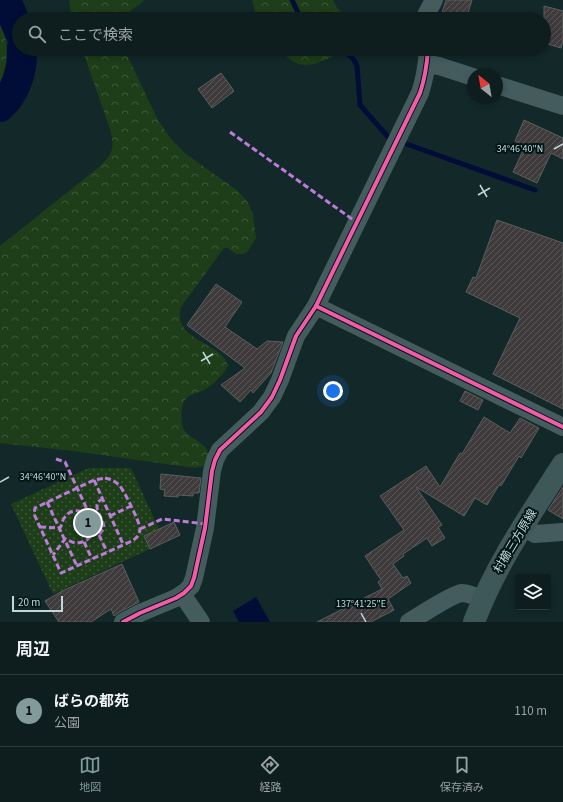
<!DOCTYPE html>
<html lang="ja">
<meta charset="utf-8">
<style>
:root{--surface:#0e1e1f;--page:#1c2b2c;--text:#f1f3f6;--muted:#9ba2a4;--line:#2e3c3d;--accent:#839a9b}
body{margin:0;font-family:"Source Sans 3","Noto Sans JP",sans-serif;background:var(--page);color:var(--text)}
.controls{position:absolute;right:12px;bottom:12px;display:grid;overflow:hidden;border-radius:4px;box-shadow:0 2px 6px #0003}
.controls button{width:36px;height:36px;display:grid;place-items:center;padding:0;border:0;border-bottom:1px solid var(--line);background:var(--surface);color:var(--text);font:20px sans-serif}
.compass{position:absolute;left:467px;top:68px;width:36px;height:36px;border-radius:50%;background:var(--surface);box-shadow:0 2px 6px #0003;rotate:329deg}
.scale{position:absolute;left:12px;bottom:10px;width:51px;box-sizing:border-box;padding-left:4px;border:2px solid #c0d8d9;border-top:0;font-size:11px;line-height:14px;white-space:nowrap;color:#c0d8d9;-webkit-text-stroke:3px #031617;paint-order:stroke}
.you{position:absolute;left:333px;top:391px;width:14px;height:14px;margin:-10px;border:3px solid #fff;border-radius:50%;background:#1a73e8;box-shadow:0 0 0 6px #1a73e833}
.badge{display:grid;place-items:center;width:26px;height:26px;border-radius:50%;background:var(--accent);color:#111;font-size:13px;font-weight:700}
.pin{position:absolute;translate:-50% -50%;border:2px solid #fff;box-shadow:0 1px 4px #0006}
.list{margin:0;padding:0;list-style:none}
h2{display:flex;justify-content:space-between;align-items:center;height:52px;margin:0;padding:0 16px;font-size:17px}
h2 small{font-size:13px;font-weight:400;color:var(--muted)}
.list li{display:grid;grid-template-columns:26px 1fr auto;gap:12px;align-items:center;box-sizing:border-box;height:72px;padding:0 16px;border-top:1px solid var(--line)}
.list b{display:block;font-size:15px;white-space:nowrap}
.list p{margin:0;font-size:13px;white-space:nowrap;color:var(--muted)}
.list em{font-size:13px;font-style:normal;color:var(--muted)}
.icon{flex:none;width:22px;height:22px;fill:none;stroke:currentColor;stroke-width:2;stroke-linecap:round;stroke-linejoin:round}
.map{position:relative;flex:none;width:563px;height:622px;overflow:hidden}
.search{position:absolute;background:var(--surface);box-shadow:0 2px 6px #0003;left:12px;right:12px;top:12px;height:44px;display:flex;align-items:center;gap:10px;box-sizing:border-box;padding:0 14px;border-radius:22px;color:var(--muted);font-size:15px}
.sheet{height:124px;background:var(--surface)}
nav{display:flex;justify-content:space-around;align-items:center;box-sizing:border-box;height:56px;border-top:1px solid var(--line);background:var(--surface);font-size:11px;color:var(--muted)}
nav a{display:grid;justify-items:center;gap:2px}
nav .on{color:var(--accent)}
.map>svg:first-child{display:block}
.forest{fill:url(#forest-crowns)}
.garden{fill:url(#garden-dots)}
.water{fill:#020d37}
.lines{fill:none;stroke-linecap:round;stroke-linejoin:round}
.stream{stroke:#020d37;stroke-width:5}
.river{stroke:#020d37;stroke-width:30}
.building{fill:url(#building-hatch);stroke:#5c5e5e}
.minor{stroke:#445c5e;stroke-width:18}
.secondary{stroke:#3e5859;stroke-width:22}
.quiet{stroke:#bd7bd9;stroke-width:3;stroke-dasharray:6 3;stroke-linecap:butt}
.cycleway-casing{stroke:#031617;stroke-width:6}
.cycleway{stroke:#f35aa7;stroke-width:4}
.ticks{fill:none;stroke:#c0d8d9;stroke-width:1.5}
.labels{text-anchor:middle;stroke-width:4;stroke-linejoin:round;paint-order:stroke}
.street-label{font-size:12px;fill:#c0d8d9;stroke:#031617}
.ticks-label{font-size:10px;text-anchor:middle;fill:#c0d8d9;stroke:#031617;stroke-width:4;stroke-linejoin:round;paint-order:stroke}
</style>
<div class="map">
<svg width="563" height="622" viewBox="0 0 563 622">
<defs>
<pattern id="forest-crowns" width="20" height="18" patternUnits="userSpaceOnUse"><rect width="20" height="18" fill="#1d3e19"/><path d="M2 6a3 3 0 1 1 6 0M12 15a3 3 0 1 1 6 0" fill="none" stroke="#3c593a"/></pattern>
<pattern id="garden-dots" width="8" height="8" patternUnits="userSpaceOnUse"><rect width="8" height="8" fill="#1d3e19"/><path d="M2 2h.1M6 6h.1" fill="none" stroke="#3c593a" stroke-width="1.8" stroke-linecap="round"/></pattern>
<pattern id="building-hatch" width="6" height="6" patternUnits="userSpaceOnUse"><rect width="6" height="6" fill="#3f3b3c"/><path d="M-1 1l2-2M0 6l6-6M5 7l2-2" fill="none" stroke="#595758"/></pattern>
</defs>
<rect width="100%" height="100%" fill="#132829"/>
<g class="forest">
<path d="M69,0H144L140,4L118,19H72Z"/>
<path d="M252,0H333L337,8L349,19H261L255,11Z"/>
<path d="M0,14C6,37 11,60 0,82Z"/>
<path d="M82,49H124L158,120L171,139L186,154L238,191L247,201L253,214L256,238L248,251L244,254H236L228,248H224L181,307C171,341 223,342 228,366C222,376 214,384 204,390C198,393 189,394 185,400C181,405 181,417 182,424C184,442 221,442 204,466L195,468L73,451L0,443V246L99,167C113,153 115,149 110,129Z"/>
<path d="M281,49H347C323,61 300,78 281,49Z"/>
</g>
<path class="garden" d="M89,468H131L165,542L53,594L11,504Z"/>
<path class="water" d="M256,597L270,622H239L233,611Z"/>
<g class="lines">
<g class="stream">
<path d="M292,0L301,19"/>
<path d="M336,49C346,53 353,55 357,66L360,105L389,138"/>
<path d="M404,143L535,190"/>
</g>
<g class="river">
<path d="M6,0L19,31"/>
<path d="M0,107C16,93 23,69 22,49"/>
</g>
</g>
<g class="building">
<path d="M446,0H472L466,19H440Z"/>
<path d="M544,6L563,11V41L561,48L544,43Z"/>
<path d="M221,73L234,91L212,108L198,89Z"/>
<path d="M524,120L563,138V159L551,153L537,183L513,172L525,146L515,141Z"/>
<path d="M497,220L563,243V409L493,374L520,318L466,292L473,277L476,278Z"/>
<path d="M216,284L242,302L225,327L257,349L267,341L283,342L271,373L253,393L251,390L240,402L221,385L245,368L187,325Z"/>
<path d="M465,391L483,400L478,410L460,401Z"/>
<path d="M484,417L510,433L520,418L539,428L521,458L519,456L501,486L499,485L487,505L475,498L464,516L416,487L442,525L438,527L445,538L432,546L427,538L403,554L404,556L393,564L403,578L407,576L411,583L388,599L394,610L371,622H317L382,589L378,582L381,580L365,556L404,530L380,496L426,466L440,487L460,453L462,454Z"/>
<path d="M161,474L201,478L199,493H193V496L178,495V497L164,496L165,490L160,489Z"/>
<path d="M563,487V519L548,510Z"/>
<path d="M174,522L180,535L150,549L144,536Z"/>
<path d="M122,564L139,602L118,613L114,616L111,609L91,622H59L45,601L62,591Z"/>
</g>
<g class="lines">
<g class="minor">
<path d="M426,19V15L434,0"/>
<path d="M427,64L439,66L473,77"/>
<path d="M497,85L563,106"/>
<path d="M316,306L563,427"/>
<path d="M522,525L535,534L563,532"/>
<path d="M182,594L201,622"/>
<path d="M123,622L140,613L176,598L184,593L191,586L194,578L205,528L212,471L215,460L220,450L261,412L272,397L280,380L296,336L316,306L420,93C425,78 427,65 428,49"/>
<path d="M409,622C419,616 452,594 462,593C469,593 477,597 483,600"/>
</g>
<path class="secondary" d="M474,622C496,564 530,515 563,464"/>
<g class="quiet">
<path d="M230,132L352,219L357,222"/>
<path d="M56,459L65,462L107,552"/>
<path d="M105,478C110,479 115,481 119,485C124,490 139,521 140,528C140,534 137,538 132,541L61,573L34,514L35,508L94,480Z"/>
<path d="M94,480L123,544"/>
<path d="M47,502L77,566"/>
<path d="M110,516L131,506"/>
<path d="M40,527L60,528C62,525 62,520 65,517C78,499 105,524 88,539C85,541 81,543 77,543C72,543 69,540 65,539L53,555"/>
<path d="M140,529L162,519L206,524"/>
<path d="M99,534L104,529C105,518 89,506 102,499"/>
<path d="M84,542L92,559"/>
</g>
<defs>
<g id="cycleway">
<path d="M316,306L563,427"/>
<path d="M123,622L140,613L176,598L184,593L191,586L194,578L205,528L212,471L215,460L220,450L261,412L272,397L280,380L296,336L316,306L420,93C425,78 427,65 428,49"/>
</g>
</defs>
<use href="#cycleway" class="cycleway-casing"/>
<use href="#cycleway" class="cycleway"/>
</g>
<path class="ticks" d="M554,149L563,144M480,185L487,197M478,195L490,188M203,352L210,364M201,361L213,354M0,482L9,477M361,613L366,622"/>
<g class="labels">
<g class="street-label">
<text transform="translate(515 541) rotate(-59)" y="4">村櫛三方原線</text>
</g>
</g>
<g class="ticks-label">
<text x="520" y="152">34°46'40"N</text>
<text x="43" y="480">34°46'40"N</text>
<text x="361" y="607">137°41'25"E</text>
</g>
</svg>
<div class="controls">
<button><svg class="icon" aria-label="layers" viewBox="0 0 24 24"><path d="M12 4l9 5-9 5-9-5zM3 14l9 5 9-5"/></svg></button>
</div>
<svg class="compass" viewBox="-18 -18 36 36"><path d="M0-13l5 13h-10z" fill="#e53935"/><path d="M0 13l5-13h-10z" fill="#9ba2a4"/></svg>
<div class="scale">20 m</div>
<div class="you"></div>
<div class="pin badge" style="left:88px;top:523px">1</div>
<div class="search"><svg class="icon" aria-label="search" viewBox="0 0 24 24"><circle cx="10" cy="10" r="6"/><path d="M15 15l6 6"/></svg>ここで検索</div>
</div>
<section class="sheet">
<h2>周辺<small></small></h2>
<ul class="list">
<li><span class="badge">1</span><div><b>ばらの都苑</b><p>公園</p></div><em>110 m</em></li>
</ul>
</section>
<nav>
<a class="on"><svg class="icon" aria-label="map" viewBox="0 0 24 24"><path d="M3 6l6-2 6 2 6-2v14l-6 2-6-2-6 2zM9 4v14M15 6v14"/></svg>地図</a>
<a><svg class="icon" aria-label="directions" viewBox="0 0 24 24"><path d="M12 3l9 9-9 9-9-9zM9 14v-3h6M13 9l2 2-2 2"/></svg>経路</a>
<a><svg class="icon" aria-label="saved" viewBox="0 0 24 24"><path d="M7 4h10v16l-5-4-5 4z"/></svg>保存済み</a>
</nav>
